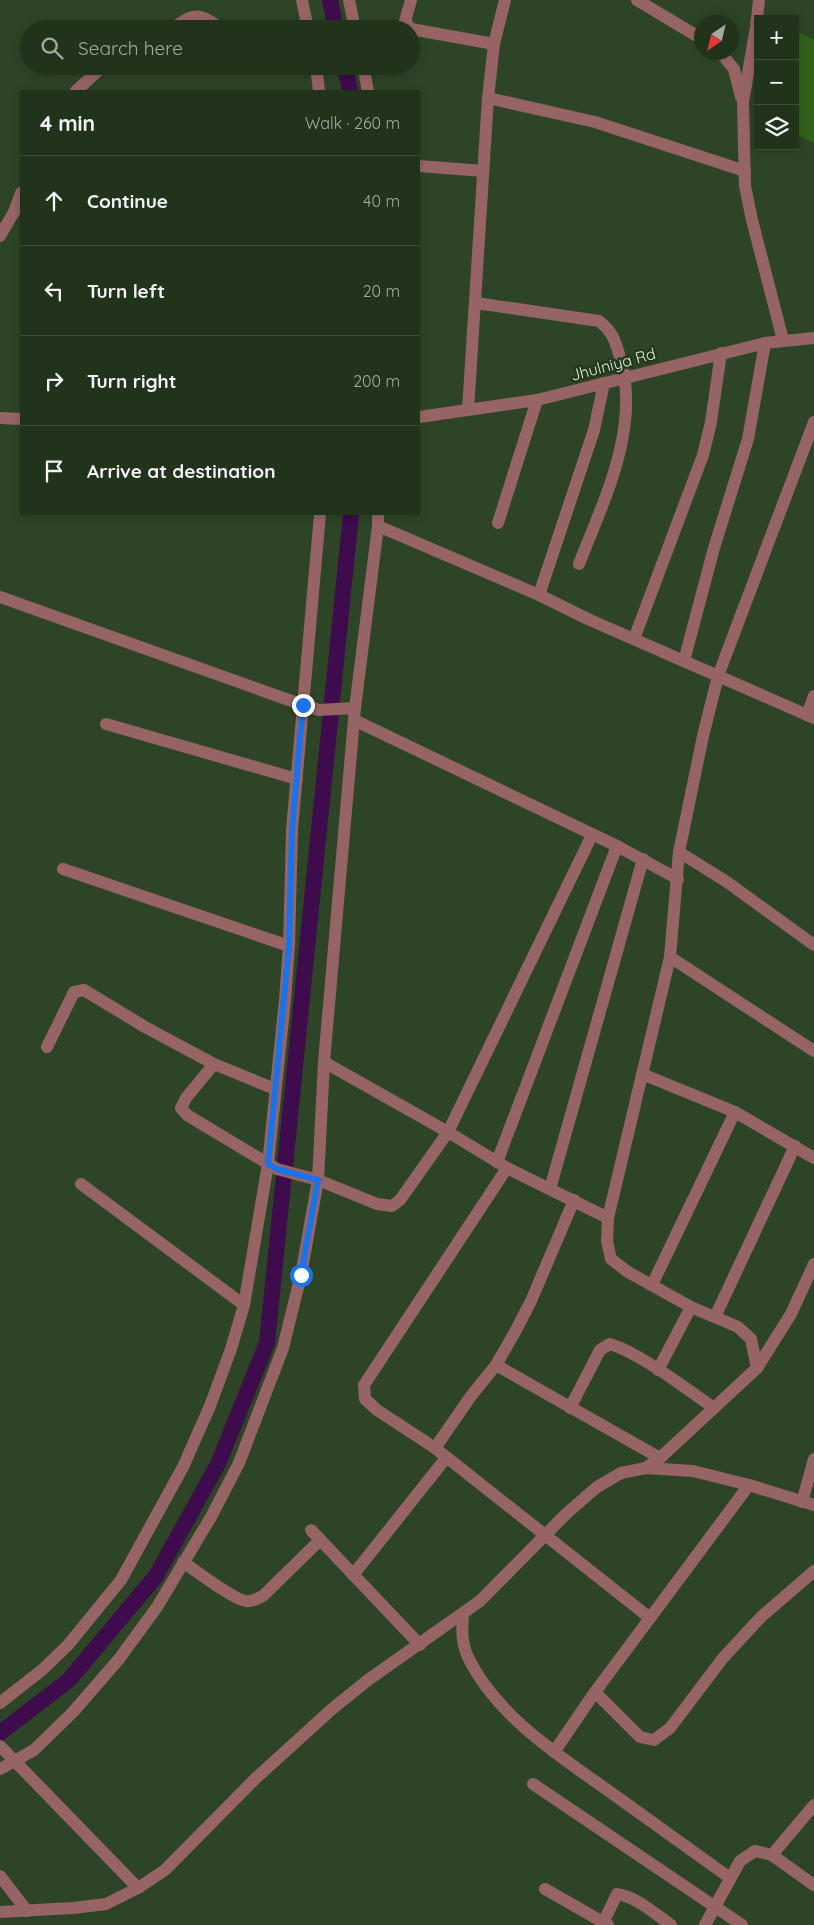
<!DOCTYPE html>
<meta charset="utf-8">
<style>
:root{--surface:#22331c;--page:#2a3b25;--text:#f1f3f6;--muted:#a2aaa3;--line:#3f4e3b}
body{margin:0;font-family:Quicksand,sans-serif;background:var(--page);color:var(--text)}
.controls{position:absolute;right:15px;top:15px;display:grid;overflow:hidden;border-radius:0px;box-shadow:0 2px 8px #0003}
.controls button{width:45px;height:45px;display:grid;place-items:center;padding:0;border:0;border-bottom:1px solid var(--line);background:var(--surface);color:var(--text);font:25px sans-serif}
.compass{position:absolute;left:694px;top:15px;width:45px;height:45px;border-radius:50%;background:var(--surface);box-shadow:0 2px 8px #0003;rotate:215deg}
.stop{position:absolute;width:15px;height:15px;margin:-11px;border:4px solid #1a73e8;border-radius:50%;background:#fff}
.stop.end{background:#1a73e8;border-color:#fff;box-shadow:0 1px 5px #0008}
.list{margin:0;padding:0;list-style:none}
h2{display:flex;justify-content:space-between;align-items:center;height:65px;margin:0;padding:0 20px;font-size:21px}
h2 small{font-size:16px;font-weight:400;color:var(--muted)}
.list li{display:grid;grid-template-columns:32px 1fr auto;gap:15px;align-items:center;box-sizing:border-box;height:90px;padding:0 20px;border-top:1px solid var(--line)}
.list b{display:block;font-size:19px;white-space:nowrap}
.list em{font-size:16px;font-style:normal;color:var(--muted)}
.icon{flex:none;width:28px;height:28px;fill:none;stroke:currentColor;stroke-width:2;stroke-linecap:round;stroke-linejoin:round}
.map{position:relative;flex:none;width:814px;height:1925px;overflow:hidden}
.search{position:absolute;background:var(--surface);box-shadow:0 2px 8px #0003;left:20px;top:20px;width:400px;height:55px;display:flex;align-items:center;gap:12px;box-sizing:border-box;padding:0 18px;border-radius:28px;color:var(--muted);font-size:19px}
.panel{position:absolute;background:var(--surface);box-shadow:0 2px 8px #0003;left:20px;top:90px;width:400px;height:425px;border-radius:0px}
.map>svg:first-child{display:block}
.green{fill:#30611a}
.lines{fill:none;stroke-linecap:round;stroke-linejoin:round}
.canal{stroke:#3e0c4c;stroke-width:16}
.minor{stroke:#976466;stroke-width:12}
.route{stroke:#1a73e8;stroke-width:6}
.labels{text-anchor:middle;stroke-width:5;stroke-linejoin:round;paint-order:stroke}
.street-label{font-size:16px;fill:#dbe8d6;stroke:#24391c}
</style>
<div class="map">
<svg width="814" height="1925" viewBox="0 0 814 1925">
<rect width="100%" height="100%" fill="#2e4426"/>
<path class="green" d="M795,30L814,40V143L795,134Z"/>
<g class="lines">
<g class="canal">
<path d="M330,0L336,29"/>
<path d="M345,66L350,91"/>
<path d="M0,1733L69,1680L156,1576L218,1464L267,1343L351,514"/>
</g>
<g class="minor">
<path d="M302,0L308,29"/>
<path d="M349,0L355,29"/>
<path d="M411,0L405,21L411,29"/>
<path d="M637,0L702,39"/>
<path d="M759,0L756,27L743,102L745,186L752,220L783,340"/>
<path d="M171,29C196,13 197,12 222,29"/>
<path d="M411,29L494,44"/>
<path d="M720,52L734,69L741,97"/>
<path d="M316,66L319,91"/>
<path d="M363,66L368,91"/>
<path d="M76,91L103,66"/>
<path d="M488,98L595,122L745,171"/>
<path d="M419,166L483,171"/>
<path d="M0,236L14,212L21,193"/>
<path d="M476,303L599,321C613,332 615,341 620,357C641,427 604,500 579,564"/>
<path d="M468,410L488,98L494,44L505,0"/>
<path d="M419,417L537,400L765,343L814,338"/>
<path d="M0,418L21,419"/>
<path d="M498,523L537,400"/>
<path d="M378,526L539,595L590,620L814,718"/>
<path d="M539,595L594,430L604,383"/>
<path d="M0,597L303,705L319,710L355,708"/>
<path d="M634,639L703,455L711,422L721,353"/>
<path d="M684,661L714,548L748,439L765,343"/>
<path d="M807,715L814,696"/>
<path d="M354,720L617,846L678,879"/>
<path d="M106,724L297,779"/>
<path d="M679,852L727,882L814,945"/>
<path d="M63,869L289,946"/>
<path d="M670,957L814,1051"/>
<path d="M47,1047L74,992L84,990L145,1027L214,1064L275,1089"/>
<path d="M324,1062L448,1132L507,1168L608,1218"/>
<path d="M214,1064L186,1098L181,1108L187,1115L277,1169L318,1180L377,1204L392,1206L400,1200L448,1132L592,835"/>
<path d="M642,1074L735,1112L814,1158"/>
<path d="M497,1162L617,846"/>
<path d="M507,1168L364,1385L365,1399L377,1410L435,1448L650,1618"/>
<path d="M81,1184L244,1305"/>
<path d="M550,1189L643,859"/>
<path d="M652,1285L735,1112"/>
<path d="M715,1317L795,1146"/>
<path d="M496,1365L660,1458"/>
<path d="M757,1368L791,1314L814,1264"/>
<path d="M658,1370L691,1307"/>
<path d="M570,1408L600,1350L610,1344C642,1354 686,1389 714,1408"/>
<path d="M435,1448L471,1396L496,1365L515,1332L531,1301L574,1200"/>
<path d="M646,1468L660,1458L757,1368L751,1339L738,1327L691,1307L628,1272L611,1259L607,1241L608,1218L670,957L679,852L703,736L718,676L814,422"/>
<path d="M802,1502L814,1459"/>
<path d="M311,1530L420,1645"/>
<path d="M183,1562C195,1570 234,1600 246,1601C253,1602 259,1598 264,1595L320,1540"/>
<path d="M353,1575L446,1458"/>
<path d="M463,1613C462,1629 461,1642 468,1657C496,1716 561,1757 613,1794C652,1822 691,1850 730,1878"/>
<path d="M595,1692L640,1737L654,1740L670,1728L723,1658L761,1617L814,1571"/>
<path d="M0,1703L42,1670L68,1645L121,1580L183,1467L210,1406L231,1349L244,1305L268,1164L285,1000L289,946L292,830L320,514"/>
<path d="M0,1746L138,1888"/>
<path d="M554,1752L595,1692L749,1485"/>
<path d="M0,1769L34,1750L73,1712L119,1659L157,1607L211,1517L239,1463L283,1348L301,1275L318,1180L324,1062L355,708L378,526V514"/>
<path d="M533,1784L742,1925"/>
<path d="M772,1855L814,1805"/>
<path d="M0,1876L27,1911"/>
<path d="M545,1889L608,1925"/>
<path d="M0,1912L73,1908L106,1904L138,1888L165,1870L255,1779L332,1709L368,1680L480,1601L567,1513L597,1487L621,1473L646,1468L693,1471L749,1485L814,1505"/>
<path d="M602,1925L617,1894C637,1897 655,1914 671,1925"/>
<path d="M705,1925L740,1861L755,1851L772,1855L814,1885"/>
</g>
</g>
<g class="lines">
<path class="route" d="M301,1275L318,1180L277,1169L268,1164L289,946L292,830L303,705"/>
</g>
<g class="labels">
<g class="street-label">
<text transform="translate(613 364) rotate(-15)" y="6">Jhulniya Rd</text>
</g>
</g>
</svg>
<div class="controls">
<button>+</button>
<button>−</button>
<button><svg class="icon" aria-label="layers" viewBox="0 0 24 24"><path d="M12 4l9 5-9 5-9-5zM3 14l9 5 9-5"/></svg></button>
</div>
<svg class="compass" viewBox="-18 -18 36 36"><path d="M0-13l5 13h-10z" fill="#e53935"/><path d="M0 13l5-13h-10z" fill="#a2aaa3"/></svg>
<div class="stop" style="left:301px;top:1275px"></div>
<div class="stop end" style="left:303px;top:705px"></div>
<div class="search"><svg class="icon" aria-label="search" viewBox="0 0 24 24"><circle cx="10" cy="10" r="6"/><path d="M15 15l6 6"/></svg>Search here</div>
<section class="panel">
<h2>4 min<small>Walk · 260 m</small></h2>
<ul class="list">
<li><svg class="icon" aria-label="ahead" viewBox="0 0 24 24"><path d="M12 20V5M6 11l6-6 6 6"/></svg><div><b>Continue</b></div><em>40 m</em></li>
<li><svg class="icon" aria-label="left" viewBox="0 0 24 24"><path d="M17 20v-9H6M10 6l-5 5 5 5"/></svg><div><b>Turn left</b></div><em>20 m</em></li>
<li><svg class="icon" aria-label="right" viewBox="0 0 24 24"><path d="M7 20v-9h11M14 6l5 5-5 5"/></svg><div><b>Turn right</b></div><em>200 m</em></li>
<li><svg class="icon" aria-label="arrive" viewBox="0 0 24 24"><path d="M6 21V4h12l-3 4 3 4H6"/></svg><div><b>Arrive at destination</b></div></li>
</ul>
</section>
</div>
